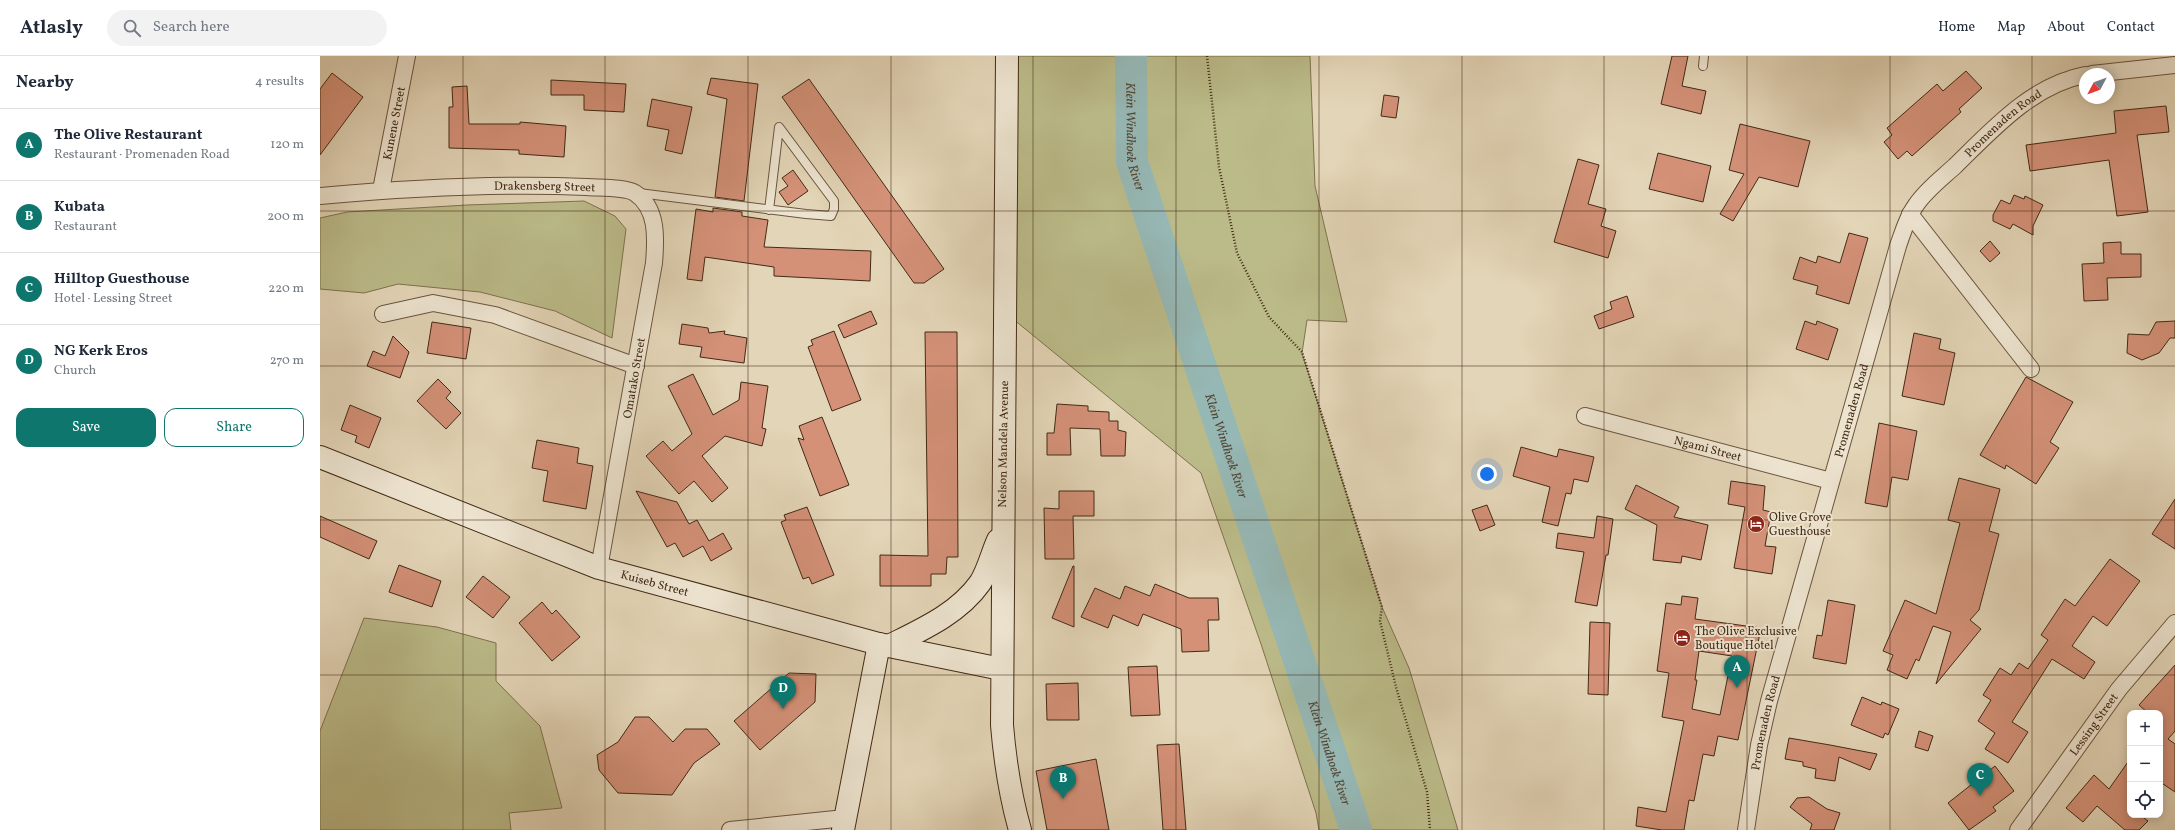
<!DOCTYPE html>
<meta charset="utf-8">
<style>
:root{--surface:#fff;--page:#f2f2f3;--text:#1f2937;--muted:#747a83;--line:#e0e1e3;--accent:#0f766e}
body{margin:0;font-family:Vollkorn,serif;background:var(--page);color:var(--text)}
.controls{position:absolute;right:12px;bottom:12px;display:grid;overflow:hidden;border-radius:8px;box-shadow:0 2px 10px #0003}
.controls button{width:36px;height:36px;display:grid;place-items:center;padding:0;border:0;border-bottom:1px solid var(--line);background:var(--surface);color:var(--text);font:20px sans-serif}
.compass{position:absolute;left:1759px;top:12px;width:36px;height:36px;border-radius:50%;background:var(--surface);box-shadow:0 2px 10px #0003;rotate:229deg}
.you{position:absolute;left:1167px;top:418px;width:14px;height:14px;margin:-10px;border:3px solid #fff;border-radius:50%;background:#1a73e8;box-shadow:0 0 0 6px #1a73e833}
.badge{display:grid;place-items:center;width:26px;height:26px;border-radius:50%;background:var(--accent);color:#fff;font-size:13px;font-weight:700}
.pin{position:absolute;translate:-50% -33px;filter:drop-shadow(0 1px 2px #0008)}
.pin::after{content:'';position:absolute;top:21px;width:14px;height:12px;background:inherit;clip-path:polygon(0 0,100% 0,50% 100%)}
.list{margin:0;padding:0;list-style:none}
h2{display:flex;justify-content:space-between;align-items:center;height:52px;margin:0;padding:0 16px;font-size:17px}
h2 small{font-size:13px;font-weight:400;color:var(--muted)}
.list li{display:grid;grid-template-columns:26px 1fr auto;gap:12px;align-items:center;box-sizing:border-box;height:72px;padding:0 16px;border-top:1px solid var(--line)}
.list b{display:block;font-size:15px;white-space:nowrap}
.list p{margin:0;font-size:13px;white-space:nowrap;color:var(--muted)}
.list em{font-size:13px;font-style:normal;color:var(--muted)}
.actions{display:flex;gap:8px;padding:12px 16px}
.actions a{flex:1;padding:9px 0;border:1px solid var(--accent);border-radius:12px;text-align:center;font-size:14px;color:var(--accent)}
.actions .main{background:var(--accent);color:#fff}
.icon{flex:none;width:22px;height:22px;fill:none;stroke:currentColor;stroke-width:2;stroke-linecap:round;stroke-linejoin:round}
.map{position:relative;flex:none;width:1855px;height:774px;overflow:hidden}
header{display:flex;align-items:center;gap:24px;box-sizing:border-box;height:56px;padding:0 20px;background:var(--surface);border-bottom:1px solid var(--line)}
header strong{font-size:19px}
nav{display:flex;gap:22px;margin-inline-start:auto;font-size:14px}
.search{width:280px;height:36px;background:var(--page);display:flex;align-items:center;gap:10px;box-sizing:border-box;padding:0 14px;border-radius:22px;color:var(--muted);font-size:15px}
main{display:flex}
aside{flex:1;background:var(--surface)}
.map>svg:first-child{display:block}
.green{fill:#bbbb89;stroke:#7f724f}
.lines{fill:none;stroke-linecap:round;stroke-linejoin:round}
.river{stroke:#96b8b5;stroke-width:32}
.building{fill:#d49178;stroke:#432a15;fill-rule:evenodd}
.lane-casing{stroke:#6b553e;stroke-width:10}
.street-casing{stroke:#6b553e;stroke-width:18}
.secondary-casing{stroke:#432a15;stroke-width:24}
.path{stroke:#432a15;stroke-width:2.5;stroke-dasharray:1 2;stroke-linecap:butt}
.lane{stroke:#ede4d0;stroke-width:8}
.street{stroke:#ede4d0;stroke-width:16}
.secondary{stroke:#ede4d0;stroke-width:22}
.grid{fill:none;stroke:#432a15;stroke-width:1;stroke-opacity:0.55}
.labels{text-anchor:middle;stroke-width:4;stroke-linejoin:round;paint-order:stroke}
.street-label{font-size:12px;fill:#432a15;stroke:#ede4d0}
.poi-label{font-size:12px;fill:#432a15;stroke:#ede4d0;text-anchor:start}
.water-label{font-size:13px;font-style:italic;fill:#544635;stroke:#ede4d0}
</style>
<header>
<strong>Atlasly</strong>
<div class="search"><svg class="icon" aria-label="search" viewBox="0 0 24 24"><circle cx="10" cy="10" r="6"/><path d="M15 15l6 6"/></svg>Search here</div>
<nav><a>Home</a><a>Map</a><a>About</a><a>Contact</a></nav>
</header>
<main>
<aside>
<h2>Nearby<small>4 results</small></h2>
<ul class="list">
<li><span class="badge">A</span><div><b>The Olive Restaurant</b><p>Restaurant · Promenaden Road</p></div><em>120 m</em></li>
<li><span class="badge">B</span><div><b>Kubata</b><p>Restaurant</p></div><em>200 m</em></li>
<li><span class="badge">C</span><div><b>Hilltop Guesthouse</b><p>Hotel · Lessing Street</p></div><em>220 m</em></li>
<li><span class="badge">D</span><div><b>NG Kerk Eros</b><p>Church</p></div><em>270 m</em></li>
</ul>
<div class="actions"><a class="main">Save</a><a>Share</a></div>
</aside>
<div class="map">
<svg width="1855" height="774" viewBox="0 0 1855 774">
<rect width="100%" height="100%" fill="#e3d5b7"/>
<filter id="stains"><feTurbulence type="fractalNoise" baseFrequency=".005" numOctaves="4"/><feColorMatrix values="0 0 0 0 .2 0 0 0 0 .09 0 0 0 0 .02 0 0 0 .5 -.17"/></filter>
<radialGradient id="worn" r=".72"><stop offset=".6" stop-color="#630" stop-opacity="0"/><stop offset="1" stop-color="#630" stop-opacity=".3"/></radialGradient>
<g class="green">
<path d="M687,0H990L995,130L1027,266L987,264L982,297L1062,551L1089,612L1138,774H999L996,757L941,588L881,417L687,258Z"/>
<path d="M264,145L295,160L306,173L292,282L235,255L160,236L78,228L44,237L0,233V162L27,156L147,149Z"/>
<path d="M44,562L117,571L176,587V625L220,670L242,752L189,757L191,774H0V675Z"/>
</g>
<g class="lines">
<path class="river" id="s1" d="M811,0L812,106L1036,774"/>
</g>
<g class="building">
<path d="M1352,0H1368L1362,30L1386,35L1381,58L1341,48Z"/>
<path d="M1646,15L1662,32L1639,53L1641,56L1592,100L1587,95L1578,103L1564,86L1572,79L1567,72L1617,28L1623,35Z"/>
<path d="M12,17L43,41L0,99V33Z"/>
<path d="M391,22L438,28L424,145L395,141L407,43L387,38Z"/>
<path d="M489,23L624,213L604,227H594L462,41Z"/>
<path d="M231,24L306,28L304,56L264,54V39H231Z"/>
<path d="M147,30L149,68H200V66L246,70L244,101L199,98V94L129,92V51H133L132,31Z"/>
<path d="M1064,39L1079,41L1076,62L1061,60Z"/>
<path d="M332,43L372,51L362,98L345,94L349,74L327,70Z"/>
<path d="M1846,50L1849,76L1817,79L1828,156L1797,160L1789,104L1710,115L1706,89L1796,77L1794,55Z"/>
<path d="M1420,68L1490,85L1478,131L1439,121L1413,165L1400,158L1424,118L1409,114Z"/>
<path d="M1338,97L1391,110L1383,146L1329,133Z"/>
<path d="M1258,103L1279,109L1268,148L1286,153L1281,170L1296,175L1288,202L1234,186Z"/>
<path d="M473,114L488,135L468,149L459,136L468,130L462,122Z"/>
<path d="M1694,139L1704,143L1705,140L1723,149L1713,170V179L1693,168L1690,173L1673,165V159L1681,144L1690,148Z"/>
<path d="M393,152L422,156V160L448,164L444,191L551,195L550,225L454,220V211L385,201L382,225L367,223L376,153L393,156Z"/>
<path d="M1529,177L1548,182L1529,248L1496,238L1498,230L1473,223L1480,201L1496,207L1498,200L1520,207Z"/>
<path d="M1670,185L1680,197L1670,206L1660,195Z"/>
<path d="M1801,186V198H1821V221L1787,222L1788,244L1764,245L1762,208L1784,207L1783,187Z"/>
<path d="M1307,240L1314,261L1279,273L1274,260L1292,253L1290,246Z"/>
<path d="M551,255L557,268L524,282L518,269Z"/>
<path d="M1485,265L1496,269L1497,265L1518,273L1508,304L1476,293Z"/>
<path d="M1855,265V282H1850L1839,297L1822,304L1807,297L1808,278L1829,279L1836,266Z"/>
<path d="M112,266L151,272L146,303L107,297Z"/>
<path d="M362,268L388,272L389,277L405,275L404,278L427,282L424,307L380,301L382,291L359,288Z"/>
<path d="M514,275L541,344L512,355L488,291L493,289L491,284Z"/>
<path d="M605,276H637L638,501H627L626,518H611V530H560V499L608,500Z"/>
<path d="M1594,277L1621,283L1619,293L1635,297L1624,349L1582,340Z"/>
<path d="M73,280L89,296L80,322L47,310L53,295L65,300Z"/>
<path d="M373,318L393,359L419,344L421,326L448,330L442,372L446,373L442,390L405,380L382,400L408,432L392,446L374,425L359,438L326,400L343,385L352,395L372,378L348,330Z"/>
<path d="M1706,321L1753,346L1730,386L1739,392L1716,428L1686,409L1685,413L1660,399Z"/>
<path d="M118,323L131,336L126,342L141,357L126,373L97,345Z"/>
<path d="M737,348L768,350V355L789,356V365H798V374L806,376L805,400H781L780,373L750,372L751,399H727V377H734Z"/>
<path d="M30,349L61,362L49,392L35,386L37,380L21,374Z"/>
<path d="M502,361L529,429L500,440L478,382L484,384L479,370Z"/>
<path d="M1559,367L1597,375L1588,424L1572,421L1567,451L1545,447Z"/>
<path d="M217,384L259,392L257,407L273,410L266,453L223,445L228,415L212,412Z"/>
<path d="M1201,391L1237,401L1239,393L1274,401L1268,426L1254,423L1251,438L1246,437L1238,470L1222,466L1230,431L1193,420Z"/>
<path d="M1639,422L1680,433L1669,475L1679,478L1659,554L1650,564L1661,573L1616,628L1631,576L1613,570L1599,605L1596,603L1587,623L1567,614L1573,599L1563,595L1585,544L1616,558L1640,467L1628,464Z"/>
<path d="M1411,425L1445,430L1443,454L1451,456L1445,490L1456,491L1452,518L1414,512L1425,451L1408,448Z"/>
<path d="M1316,429L1359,451L1354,461L1388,469L1381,504L1362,500L1361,507L1333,504L1337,469L1305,453Z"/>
<path d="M316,435L357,446L369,468L377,464L389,485L403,477L412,493L391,505L383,490L363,501L355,487L347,491Z"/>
<path d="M739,435H774V460H753L754,503H725L724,452L739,453Z"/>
<path d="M1855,443V493L1832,478Z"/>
<path d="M1167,449L1175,469L1160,475L1152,454Z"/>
<path d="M487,451L514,519L492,528L489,521L483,523L461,466L466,464L464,459Z"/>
<path d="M0,460L57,485L49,503L0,481Z"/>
<path d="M1277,460L1293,463L1288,499H1286L1277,550L1255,546L1264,496L1236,492L1238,477L1274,482Z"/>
<path d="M1790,503L1820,525L1787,570L1773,560L1752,590L1775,606L1764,623L1732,603L1692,666L1708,676L1688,707L1665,693L1675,677L1658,665L1671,644L1663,639L1680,612L1691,619L1699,607L1708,613L1728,584L1721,579L1745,543L1755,550Z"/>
<path d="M79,509L121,525L112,551L69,536Z"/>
<path d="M753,510H754V571L732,562Z"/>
<path d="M163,520L190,541L173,562L146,541Z"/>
<path d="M835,528L869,542H898L899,564H888L889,595L862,596L861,573L823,558L818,570L793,559L788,572L761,561L775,532L800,543L805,530L830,540Z"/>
<path d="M1362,540L1378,542L1375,563L1441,572L1418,684L1398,680L1394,700L1383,698L1374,745L1369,744L1364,774H1342L1316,770L1318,751L1346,756L1364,665L1342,661L1349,617L1337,615L1346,547L1361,549ZM1379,595L1412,600L1400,659L1372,653L1377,624H1375Z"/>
<path d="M1508,544L1535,549L1526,608L1493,602L1497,579L1502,580Z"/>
<path d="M222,546L232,558L236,554L260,581L232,605L199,567Z"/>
<path d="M1270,566L1290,567L1288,639L1268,638Z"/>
<path d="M1855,609V675L1848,683L1855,688V736L1840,726V657H1828L1819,649Z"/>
<path d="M837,610L840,659L811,660L808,611Z"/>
<path d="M469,617L496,618L495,646L440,694L414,665Z"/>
<path d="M758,627L759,664H727L726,628Z"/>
<path d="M1542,641L1561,649L1562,646L1579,653L1568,679L1565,677L1563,682L1531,669Z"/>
<path d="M315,661H329L353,686L365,673H387L400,688L374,707L352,739L298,737L279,714L277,699L298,686Z"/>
<path d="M1599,675L1613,680L1608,695L1595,691Z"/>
<path d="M1469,682L1510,689L1557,698L1550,714L1519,701L1515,725L1495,722L1496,713L1483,710V706L1465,703Z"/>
<path d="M859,688L866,774H843L837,689Z"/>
<path d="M776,703L789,774H727L716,715Z"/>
<path d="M1810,703V759H1820L1828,765L1819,774H1805L1777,750L1763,766L1746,752L1774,719L1789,733Z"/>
<path d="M1675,710L1694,735L1673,751L1676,755L1649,774L1628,747Z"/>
<path d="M1489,741L1507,753L1520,757L1514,774H1490L1492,768L1470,751L1477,742Z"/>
</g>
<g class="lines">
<defs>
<g id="lane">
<path d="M1383,10L1384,0"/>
<path d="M319,137L486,158L511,160L514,153V145L459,71L449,154"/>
</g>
<g id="street">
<path d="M1772,18L1855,9"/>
<path id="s2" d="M61,134L87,0"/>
<path id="s3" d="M0,140C89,132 178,127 267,131C279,132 306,131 315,137C338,152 336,183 334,207L279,512"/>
<path d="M1590,158L1711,313"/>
<path d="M63,258L113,247L175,259L316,310"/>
<path id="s4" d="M1265,360L1511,425"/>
<path d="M410,774L525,762"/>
<path id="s5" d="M1426,774L1439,689L1449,645L1578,190C1583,176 1587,161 1596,149C1606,134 1622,122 1635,110C1672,74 1712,29 1765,19"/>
<path id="s6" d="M1698,774L1799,633L1855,567"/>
</g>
<g id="secondary">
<path d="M687,0L682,669C685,705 690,739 700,774"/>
<path id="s7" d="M0,401L279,512L559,588L681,613"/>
<path d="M569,590C601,574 638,558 660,527C668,515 672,497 678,484"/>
<path d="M523,774L559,588"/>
</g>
</defs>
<use href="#lane" class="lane-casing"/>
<use href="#street" class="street-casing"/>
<use href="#secondary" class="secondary-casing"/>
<path class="path" d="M887,0L899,111L917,197L949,261L982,296L1062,551L1060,565L1076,631L1107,736L1110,774"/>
<use href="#lane" class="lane"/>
<use href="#street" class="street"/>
<use href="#secondary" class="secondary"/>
</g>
<path class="grid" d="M143,0V774M285,0V774M428,0V774M571,0V774M713,0V774M856,0V774M999,0V774M1142,0V774M1284,0V774M1427,0V774M1570,0V774M1712,0V774M0,155H1855M0,310H1855M0,464H1855M0,619H1855"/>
<defs>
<symbol id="hotel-disc" viewBox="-11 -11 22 22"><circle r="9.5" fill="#8f2418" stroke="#ede4d0"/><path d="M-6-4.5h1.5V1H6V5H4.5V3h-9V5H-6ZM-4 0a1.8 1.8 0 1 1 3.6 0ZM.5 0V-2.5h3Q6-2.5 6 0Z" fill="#fff"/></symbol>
</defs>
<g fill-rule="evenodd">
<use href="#hotel-disc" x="1426" y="458" width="20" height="20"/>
<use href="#hotel-disc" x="1352" y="572" width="20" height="20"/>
</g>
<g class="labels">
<g class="street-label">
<text dy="4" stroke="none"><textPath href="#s2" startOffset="68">Kunene Street</textPath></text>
<text dy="4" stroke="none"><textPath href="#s5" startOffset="769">Promenaden Road</textPath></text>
<text dy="4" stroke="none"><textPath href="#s3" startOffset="225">Drakensberg Street</textPath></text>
<text transform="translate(314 322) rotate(-80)" y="4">Omatako Street</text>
<text dy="4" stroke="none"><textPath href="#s5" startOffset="433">Promenaden Road</textPath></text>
<text transform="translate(683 388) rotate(-89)" y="4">Nelson Mandela Avenue</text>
<text dy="4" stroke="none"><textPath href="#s4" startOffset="127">Ngami Street</textPath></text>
<text dy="4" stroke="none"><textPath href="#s7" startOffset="358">Kuiseb Street</textPath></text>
<text dy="4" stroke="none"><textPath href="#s5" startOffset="109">Promenaden Road</textPath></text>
<text dy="4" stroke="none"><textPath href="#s6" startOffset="130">Lessing Street</textPath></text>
</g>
<g class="poi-label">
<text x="1449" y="465">Olive Grove<tspan x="1449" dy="14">Guesthouse</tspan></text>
<text x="1375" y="579">The Olive Exclusive<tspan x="1375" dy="14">Boutique Hotel</tspan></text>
</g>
<g class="water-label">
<text dy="5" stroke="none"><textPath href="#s1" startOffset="81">Klein Windhoek River</textPath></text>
<text dy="5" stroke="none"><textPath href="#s1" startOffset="405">Klein Windhoek River</textPath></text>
<text dy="5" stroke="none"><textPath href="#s1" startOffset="729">Klein Windhoek River</textPath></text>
</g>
</g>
<rect width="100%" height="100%" filter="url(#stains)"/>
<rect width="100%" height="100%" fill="url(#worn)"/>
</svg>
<div class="controls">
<button>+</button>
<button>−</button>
<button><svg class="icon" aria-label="locate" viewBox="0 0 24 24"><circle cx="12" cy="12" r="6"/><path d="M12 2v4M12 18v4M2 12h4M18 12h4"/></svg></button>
</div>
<svg class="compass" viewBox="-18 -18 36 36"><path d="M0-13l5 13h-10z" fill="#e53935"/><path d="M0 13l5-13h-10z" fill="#747a83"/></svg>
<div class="you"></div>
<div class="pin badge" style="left:1417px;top:632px">A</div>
<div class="pin badge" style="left:743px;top:743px">B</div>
<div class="pin badge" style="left:1660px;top:740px">C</div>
<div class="pin badge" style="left:463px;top:653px">D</div>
</div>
</main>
